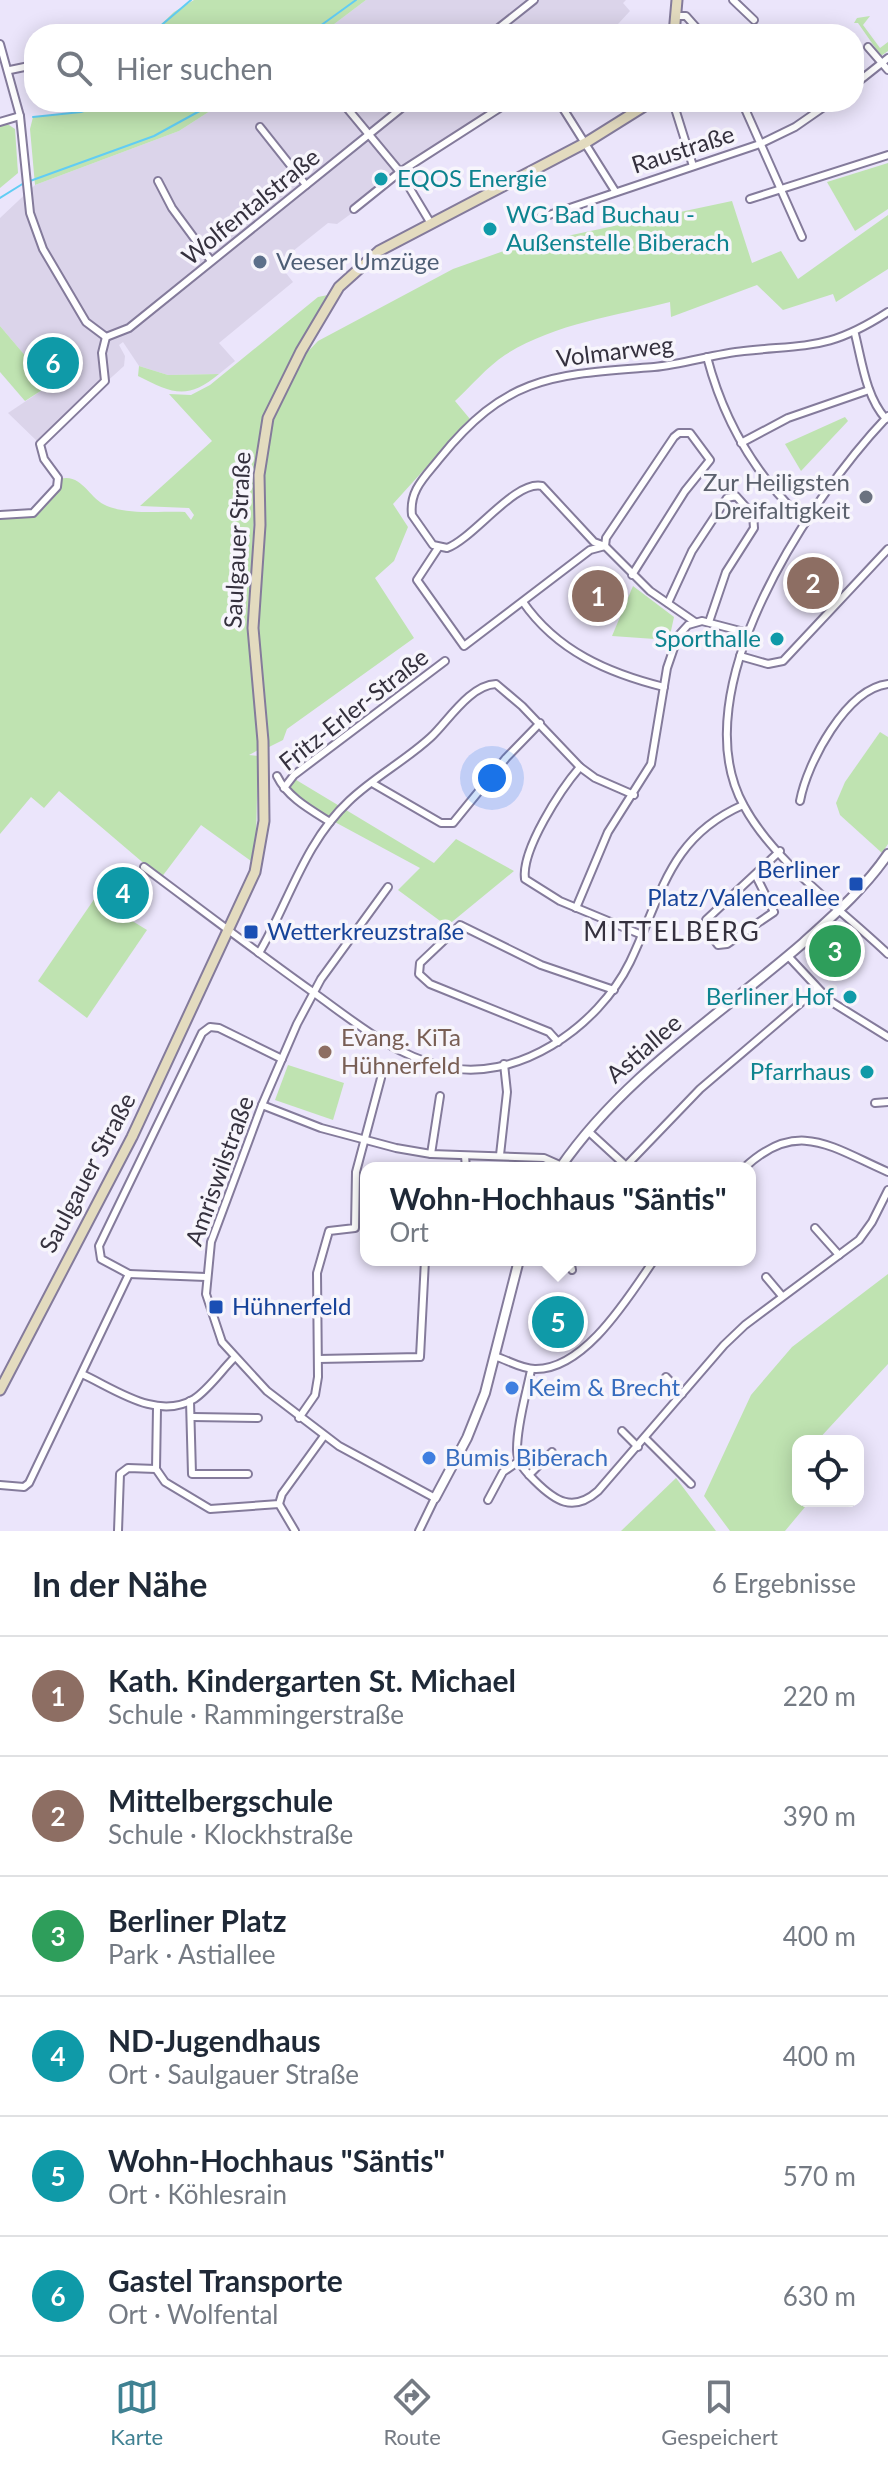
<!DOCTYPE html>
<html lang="de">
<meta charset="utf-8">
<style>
:root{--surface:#fff;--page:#f6f6f7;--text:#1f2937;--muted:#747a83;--line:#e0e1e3;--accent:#3f8192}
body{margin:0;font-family:Lato,sans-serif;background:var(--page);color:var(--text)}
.controls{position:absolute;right:24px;bottom:24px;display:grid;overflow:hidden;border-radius:16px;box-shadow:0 4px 20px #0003}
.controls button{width:72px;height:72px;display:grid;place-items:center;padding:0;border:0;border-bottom:2px solid var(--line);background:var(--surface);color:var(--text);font:40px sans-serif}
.you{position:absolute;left:492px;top:778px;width:28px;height:28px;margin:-20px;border:6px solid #fff;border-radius:50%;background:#1a73e8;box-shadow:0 0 0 12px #1a73e833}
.badge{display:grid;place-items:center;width:52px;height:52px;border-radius:50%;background:var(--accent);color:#fff;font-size:26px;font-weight:700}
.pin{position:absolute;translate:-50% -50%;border:4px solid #fff;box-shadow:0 2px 8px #0006}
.popup{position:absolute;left:360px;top:1162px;width:396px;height:104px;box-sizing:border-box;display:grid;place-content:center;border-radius:16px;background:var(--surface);filter:drop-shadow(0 2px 6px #0005);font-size:26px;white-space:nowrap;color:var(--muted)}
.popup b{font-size:30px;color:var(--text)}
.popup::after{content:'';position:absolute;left:50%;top:100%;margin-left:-16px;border:16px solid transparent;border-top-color:var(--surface)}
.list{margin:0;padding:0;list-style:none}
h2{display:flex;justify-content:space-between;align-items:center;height:104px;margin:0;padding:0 32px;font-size:34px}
h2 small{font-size:26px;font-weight:400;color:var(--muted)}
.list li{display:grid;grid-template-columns:52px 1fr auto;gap:24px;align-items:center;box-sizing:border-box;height:120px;padding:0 32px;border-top:2px solid var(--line)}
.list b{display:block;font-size:30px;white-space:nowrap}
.list p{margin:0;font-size:26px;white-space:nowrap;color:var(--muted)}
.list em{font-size:26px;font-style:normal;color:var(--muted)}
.icon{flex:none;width:44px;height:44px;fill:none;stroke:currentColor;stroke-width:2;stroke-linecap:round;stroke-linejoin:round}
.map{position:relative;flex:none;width:888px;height:1531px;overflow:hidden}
.search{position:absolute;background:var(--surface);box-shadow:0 4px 20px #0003;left:24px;right:24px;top:24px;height:88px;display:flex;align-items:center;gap:20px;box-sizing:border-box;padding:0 28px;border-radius:32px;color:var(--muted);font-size:30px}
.sheet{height:824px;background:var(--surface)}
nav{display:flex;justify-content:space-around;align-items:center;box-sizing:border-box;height:112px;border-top:2px solid var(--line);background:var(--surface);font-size:22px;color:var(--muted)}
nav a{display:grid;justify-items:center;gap:4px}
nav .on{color:var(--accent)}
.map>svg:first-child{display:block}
.commercial{fill:#dbd4ea}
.green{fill:#bfe3b1}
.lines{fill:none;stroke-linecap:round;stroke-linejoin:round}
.stream{stroke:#61cdf4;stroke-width:2}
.minor-casing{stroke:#847b9b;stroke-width:10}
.tertiary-casing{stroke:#847b9b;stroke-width:12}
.secondary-casing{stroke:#847b9b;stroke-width:13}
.minor{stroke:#fff;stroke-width:6}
.tertiary{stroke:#fff;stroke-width:8}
.secondary{stroke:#e3dbbf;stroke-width:9}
.culture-dot{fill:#0f9aa8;stroke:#f7f5fc;stroke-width:3}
.service-dot{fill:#5c6f8a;stroke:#f7f5fc;stroke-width:3}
.worship-dot{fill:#6b7280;stroke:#f7f5fc;stroke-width:3}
.transit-dot{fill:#1a4fb4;stroke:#f7f5fc;stroke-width:3}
.education-dot{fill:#8d6e63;stroke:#f7f5fc;stroke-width:3}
.shop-dot{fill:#3f7fe0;stroke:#f7f5fc;stroke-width:3}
.labels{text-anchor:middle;stroke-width:7;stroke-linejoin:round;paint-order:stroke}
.street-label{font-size:24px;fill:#35313e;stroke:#f7f5fc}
.culture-label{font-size:24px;fill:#0d838f;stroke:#f7f5fc;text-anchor:end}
.service-label{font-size:24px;fill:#4e5e75;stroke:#f7f5fc;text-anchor:start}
.worship-label{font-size:24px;fill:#5b616d;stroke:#f7f5fc;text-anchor:end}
.transit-label{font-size:24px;fill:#164399;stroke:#f7f5fc;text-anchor:start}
.education-label{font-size:24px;fill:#785e54;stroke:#f7f5fc;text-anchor:start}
.shop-label{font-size:24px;fill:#366cbe;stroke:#f7f5fc;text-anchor:start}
.neighbourhood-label{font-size:26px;letter-spacing:2px;fill:#35313e;stroke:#f7f5fc}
</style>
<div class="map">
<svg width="888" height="1531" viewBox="0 0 888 1531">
<rect width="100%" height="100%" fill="#ebe5fb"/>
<g class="commercial">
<path d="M366,0H626L623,3L630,11L618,24L616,34H321Z"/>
<path d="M224,102H504L337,224L328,223L278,263L293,282L219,343L235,361L219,374L168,375L139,366L123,342L119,345L125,356L124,366L39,443L8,413L50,385L0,326V218L35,185L179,131Z"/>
</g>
<g class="green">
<path d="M194,0H366L321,34H151L174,12Z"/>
<path d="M870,16L863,25L880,48L888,42V51L881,56L858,23H854L857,18Z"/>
<path d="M109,102H224L179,131L35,185L30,129L33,117L81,112Z"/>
<path d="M6,123L15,129L18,173L0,188V125Z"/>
<path d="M888,163V209L855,231L827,182Z"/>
<path d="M732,201L752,263L781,251L798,279L888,215V269L836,302L833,294L783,310L757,285L671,317L670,302C615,316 553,324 505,355C487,367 471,386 455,401L470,419L393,504L408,527L394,561L375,578L414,638L287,729L283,740L269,747L255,619L266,418C247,528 248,639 260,749L249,755L258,756L256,839L251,861L201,825L161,878L59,791L44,808L31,797L0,834V517C26,519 56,508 60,479C82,473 89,499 107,506C129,515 162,511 185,512L191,520L194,515L189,508L140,506L212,441L169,394L191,395L210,385L318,297L328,295L295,365L318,341L453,269L515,247Z"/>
<path d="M0,326L50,385L25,401L0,372Z"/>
<path d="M139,366L168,375L219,374C187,401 172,393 138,376Z"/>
<path d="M845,417L848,421L801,471L785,444Z"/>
<path d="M633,586L674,617L669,640L612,636Z"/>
<path d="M880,732L888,737V844L882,853L840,815L836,803L845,782Z"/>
<path d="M293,778L434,863L456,839L514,871L447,926L398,890L420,868L320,814L279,780Z"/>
<path d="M95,898L147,930L87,1018L38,981Z"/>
<path d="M841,924L865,946L830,981L805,955Z"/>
<path d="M288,1065L344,1083L333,1120L275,1100Z"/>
<path d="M888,1274V1364L817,1441H798V1501H810L785,1531H730L704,1496L751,1395L792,1347Z"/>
<path d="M676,1478L716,1531H621Z"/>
</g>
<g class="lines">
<g class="stream">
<path d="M151,34L191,0"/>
<path d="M309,34L356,0"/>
<path d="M33,117L81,112L109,102"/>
<path d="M30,181L154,136L216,102"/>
<path d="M0,198L24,183"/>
</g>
<defs>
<g id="minor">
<path d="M733,0L754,20"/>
<path d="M676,16H686L702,34"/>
<path d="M491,34L534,0"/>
<path d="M0,44L20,116L30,213L43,249L86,322L106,337L129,328L409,102"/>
<path d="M868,47L888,70"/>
<path d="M10,70L34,65"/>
<path d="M854,85L888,58"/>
<path d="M342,102L400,172L430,222"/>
<path d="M559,102L615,191"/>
<path d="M673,102L693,166"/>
<path d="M742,102L802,237"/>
<path d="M0,122L20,116"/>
<path d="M260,127L306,185"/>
<path d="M158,181L172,208L211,261"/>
<path d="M750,199L888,155"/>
<path d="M354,209L400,172L509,102"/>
<path d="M540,218L760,144L795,127L831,102"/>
<path d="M855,334C862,362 866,397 886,419"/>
<path d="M707,357C724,422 756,477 806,522"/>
<path d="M888,416C810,498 680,691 744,806C774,862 842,910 888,954"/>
<path d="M741,443L788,418L869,390"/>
<path d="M0,515L33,513L57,487L58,478L44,459L40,444L105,381L102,353L106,337"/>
<path d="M438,548L417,580L464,646L590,550L605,546L606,538L674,437L679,433H690L710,460L685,491L632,575"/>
<path d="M523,602C557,651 608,673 664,687"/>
<path d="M668,603L692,551L727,498L736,496L753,515L754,528L726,572L709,622"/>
<path d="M695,622L650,591L605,546L594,542L542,486C515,480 474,538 447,548L433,545L412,515C409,490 425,477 440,458C508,374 554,375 654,367C684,364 714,354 744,351C810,344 829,350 888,312"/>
<path d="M740,656L768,664L783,661L888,549"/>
<path d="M580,767C561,789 521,850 525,879L560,901L642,935"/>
<path d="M277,776C287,797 311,810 330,822"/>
<path d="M372,783L441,823H453L506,758L540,723"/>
<path d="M284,788L294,775L445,661"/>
<path d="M800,801C807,763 846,689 888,684"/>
<path d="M144,867C199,908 254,950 310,990C351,1019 391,1054 441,1066C516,1085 598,1027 630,962C662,896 668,838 743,805"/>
<path d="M756,876L774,912L727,944L718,945L706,929V920L780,851"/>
<path d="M388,887L321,979L297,1024L262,1105L211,1242L206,1294L222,1342L267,1391L339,1446L435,1498L419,1531"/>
<path d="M576,908L608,832L651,764L667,668L678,636L688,625L702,621L748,633"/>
<path d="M259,953C289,902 304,843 349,801C374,777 405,761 431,737C448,721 470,685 496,684L522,706L580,767L595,778L634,795"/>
<path d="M788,956L830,1001L888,1037"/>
<path d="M558,1042L549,1032L430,984L419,974L420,963L460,925L541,965L614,990"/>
<path d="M875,1103L888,1102"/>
<path d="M262,1105L321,1128L396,1148L431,1154L544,1158L562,1166"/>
<path d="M588,1131L625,1165"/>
<path d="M431,1154L440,1096"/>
<path d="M500,1155L507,1092L504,1064"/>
<path d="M465,1156L466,1168"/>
<path d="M624,1168L700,1089L817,989"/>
<path d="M744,1168C797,1118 831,1147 888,1172"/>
<path d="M815,1228L839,1255"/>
<path d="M570,1260L572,1270"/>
<path d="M129,1274L206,1277"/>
<path d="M766,1277L782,1296"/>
<path d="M494,1356C508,1360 521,1369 535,1369C585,1370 629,1296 654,1260"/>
<path d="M318,1359L420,1357L425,1260"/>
<path d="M531,1370C526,1395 517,1424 517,1450C517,1463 526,1472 535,1481C555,1501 573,1513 598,1491L724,1345L745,1325L859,1240L872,1222L888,1190"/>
<path d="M82,1374C115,1389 157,1421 194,1399C209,1389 221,1371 234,1358"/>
<path d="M666,1377L682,1394"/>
<path d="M190,1401L192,1474H248"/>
<path d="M157,1408L156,1469L165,1482L210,1509L279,1504L282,1494L324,1436"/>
<path d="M193,1417L258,1418"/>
<path d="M299,1418L315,1395L318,1377L317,1273L329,1231L355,1228L356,1172L381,1078"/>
<path d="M622,1431L638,1447"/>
<path d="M646,1439L691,1484"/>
<path d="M529,1475L552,1452"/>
<path d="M0,1485L24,1487L29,1483L129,1274L101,1259L99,1246L202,1033L210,1027L219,1028L282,1059"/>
<path d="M488,1500L503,1472L519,1461"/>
<path d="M279,1504L295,1531"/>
<path d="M118,1531L120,1474L128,1468L156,1469"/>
</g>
<g id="tertiary">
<path d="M560,1168C623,1076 720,1015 803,943C834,915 864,889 888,854"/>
<path d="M435,1498L467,1438L485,1393L519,1260"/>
</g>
<g id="secondary">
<path d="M674,34L677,0"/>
<path d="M0,1390L132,1137L255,872L264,821L263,741L253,628L260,525L259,475L268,418L301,351L339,287L379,251L587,142L651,102"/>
</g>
</defs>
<use href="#minor" class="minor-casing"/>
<use href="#tertiary" class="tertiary-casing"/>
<use href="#secondary" class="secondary-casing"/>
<use href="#minor" class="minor"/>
<use href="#tertiary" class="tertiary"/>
<use href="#secondary" class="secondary"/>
</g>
<g class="culture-dot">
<circle cx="381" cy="179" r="8"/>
<circle cx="490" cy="229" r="8"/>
<circle cx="777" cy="639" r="8"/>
<circle cx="850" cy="997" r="8"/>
<circle cx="867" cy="1072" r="8"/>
</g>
<circle class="service-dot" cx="260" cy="262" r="8"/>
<circle class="worship-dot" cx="866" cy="497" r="8"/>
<g class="transit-dot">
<rect x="848" y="876" width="16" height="16" rx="4"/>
<rect x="243" y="924" width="16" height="16" rx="4"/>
<rect x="208" y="1299" width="16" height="16" rx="4"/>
</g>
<circle class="education-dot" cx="325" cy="1052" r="8"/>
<g class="shop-dot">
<circle cx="512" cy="1388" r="8"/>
<circle cx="429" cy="1458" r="8"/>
</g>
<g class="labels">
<g class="street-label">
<text transform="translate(683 150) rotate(-18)" y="8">Raustraße</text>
<text transform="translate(251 207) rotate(-39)" y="8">Wolfentalstraße</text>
<text transform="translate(615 352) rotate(-7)" y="8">Volmarweg</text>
<text transform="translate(238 540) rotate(-87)" y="8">Saulgauer Straße</text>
<text transform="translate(354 710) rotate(-38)" y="8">Fritz-Erler-Straße</text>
<text transform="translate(644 1049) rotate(-41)" y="8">Astiallee</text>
<text transform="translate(220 1171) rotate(-70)" y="8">Amriswilstraße</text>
<text transform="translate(88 1173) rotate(-62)" y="8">Saulgauer Straße</text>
</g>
<g class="culture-label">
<text x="397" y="187" text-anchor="start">EQOS Energie</text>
<text x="506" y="223" text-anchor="start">WG Bad Buchau -<tspan x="506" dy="28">Außenstelle Biberach</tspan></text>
<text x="761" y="647">Sporthalle</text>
<text x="834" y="1005">Berliner Hof</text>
<text x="851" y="1080">Pfarrhaus</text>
</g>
<g class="service-label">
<text x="276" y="270">Veeser Umzüge</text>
</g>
<g class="worship-label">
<text x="850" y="491">Zur Heiligsten<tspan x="850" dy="28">Dreifaltigkeit</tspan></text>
</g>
<g class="transit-label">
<text x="840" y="878" text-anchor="end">Berliner<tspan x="840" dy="28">Platz/Valenceallee</tspan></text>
<text x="267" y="940">Wetterkreuzstraße</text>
<text x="232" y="1315">Hühnerfeld</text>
</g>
<g class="education-label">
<text x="341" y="1046">Evang. KiTa<tspan x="341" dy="28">Hühnerfeld</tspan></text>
</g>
<g class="shop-label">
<text x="528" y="1396">Keim &amp; Brecht</text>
<text x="445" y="1466">Bumis Biberach</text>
</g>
<g class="neighbourhood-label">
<text x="672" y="941">MITTELBERG</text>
</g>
</g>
</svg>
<div class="controls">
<button><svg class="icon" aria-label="locate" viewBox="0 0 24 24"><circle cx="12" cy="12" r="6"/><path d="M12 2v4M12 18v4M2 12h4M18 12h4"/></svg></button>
</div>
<div class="you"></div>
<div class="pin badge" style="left:598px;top:596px;background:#8d6e63">1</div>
<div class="pin badge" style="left:813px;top:583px;background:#8d6e63">2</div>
<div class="pin badge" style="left:835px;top:951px;background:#2e9e5b">3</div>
<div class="pin badge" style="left:123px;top:893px;background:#0f9aa8">4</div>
<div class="pin badge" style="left:558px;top:1322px;background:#0f9aa8">5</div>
<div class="popup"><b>Wohn-Hochhaus &quot;Säntis&quot;</b>Ort</div>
<div class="pin badge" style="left:53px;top:363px;background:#0f9aa8">6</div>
<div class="search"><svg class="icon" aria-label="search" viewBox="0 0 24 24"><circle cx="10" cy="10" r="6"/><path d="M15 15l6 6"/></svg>Hier suchen</div>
</div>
<section class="sheet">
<h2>In der Nähe<small>6 Ergebnisse</small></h2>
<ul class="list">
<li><span class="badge" style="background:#8d6e63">1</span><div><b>Kath. Kindergarten St. Michael</b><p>Schule · Rammingerstraße</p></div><em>220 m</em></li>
<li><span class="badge" style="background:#8d6e63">2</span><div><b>Mittelbergschule</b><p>Schule · Klockhstraße</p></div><em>390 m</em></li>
<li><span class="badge" style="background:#2e9e5b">3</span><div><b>Berliner Platz</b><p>Park · Astiallee</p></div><em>400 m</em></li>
<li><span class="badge" style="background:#0f9aa8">4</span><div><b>ND-Jugendhaus</b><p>Ort · Saulgauer Straße</p></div><em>400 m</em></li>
<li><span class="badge" style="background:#0f9aa8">5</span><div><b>Wohn-Hochhaus &quot;Säntis&quot;</b><p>Ort · Köhlesrain</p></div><em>570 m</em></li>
<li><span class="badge" style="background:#0f9aa8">6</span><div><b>Gastel Transporte</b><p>Ort · Wolfental</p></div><em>630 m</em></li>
</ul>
</section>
<nav>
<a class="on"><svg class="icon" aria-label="map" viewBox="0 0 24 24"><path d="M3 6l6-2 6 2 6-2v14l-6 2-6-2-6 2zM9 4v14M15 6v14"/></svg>Karte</a>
<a><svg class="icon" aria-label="directions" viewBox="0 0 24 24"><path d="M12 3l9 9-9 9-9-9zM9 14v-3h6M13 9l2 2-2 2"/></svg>Route</a>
<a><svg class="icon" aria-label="saved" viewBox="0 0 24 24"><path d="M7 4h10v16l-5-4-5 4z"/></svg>Gespeichert</a>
</nav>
